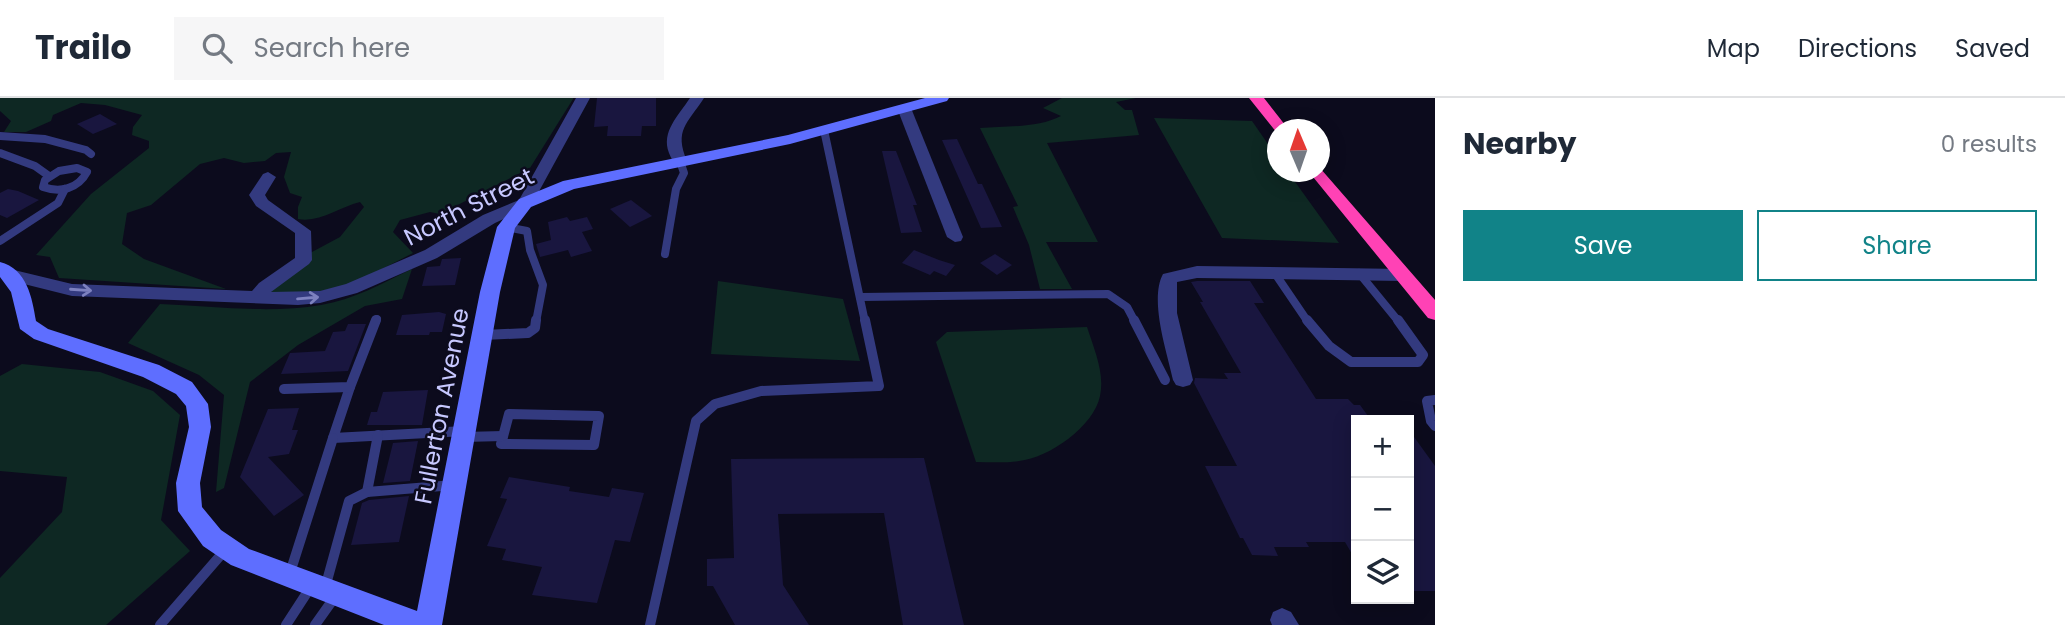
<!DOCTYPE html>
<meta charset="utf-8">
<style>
:root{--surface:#fff;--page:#f6f6f7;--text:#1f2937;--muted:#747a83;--line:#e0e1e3;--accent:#118388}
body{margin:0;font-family:Poppins,sans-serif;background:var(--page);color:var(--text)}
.controls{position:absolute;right:21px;bottom:21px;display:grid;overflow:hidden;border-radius:0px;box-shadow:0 4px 18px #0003}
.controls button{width:63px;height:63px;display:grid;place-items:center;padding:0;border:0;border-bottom:2px solid var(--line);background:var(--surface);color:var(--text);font:35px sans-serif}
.compass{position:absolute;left:1267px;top:21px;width:63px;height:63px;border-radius:50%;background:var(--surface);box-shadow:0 4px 18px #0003;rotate:358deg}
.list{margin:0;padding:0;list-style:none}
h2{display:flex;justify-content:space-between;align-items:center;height:91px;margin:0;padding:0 28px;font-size:30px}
h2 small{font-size:23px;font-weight:400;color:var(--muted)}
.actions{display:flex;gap:14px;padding:21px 28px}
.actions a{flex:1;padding:16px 0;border:2px solid var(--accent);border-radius:0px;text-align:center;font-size:24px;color:var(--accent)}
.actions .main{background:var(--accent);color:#fff}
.icon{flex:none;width:38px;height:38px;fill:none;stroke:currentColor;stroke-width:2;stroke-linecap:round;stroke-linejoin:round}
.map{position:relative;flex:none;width:1435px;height:527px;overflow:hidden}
header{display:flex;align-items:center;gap:42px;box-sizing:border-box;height:98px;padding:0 35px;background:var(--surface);border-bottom:2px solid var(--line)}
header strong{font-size:33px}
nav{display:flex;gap:38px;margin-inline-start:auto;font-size:24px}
.search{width:490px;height:63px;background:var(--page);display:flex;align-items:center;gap:18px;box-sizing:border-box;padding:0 24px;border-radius:0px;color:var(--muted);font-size:26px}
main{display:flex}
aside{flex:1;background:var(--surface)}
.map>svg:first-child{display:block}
.green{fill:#0e2823}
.building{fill:#19163f}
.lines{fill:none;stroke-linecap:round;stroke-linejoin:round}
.lane-far1{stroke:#333a7f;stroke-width:8}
.lane{stroke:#333a7f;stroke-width:10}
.street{fill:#333a7f;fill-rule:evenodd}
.secondary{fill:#5e6eff;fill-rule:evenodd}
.highway{fill:#ff42b5;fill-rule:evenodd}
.oneway{stroke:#7d81bf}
.labels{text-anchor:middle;stroke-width:5;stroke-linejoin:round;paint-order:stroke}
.street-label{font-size:24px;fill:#c7c8ff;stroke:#0c0b1d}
</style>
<header>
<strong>Trailo</strong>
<div class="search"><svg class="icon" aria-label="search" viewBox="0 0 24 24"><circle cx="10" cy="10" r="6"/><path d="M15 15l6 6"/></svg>Search here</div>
<nav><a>Map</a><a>Directions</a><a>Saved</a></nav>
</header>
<main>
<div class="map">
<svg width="1435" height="527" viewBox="0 0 1435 527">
<rect width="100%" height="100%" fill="#0c0b1d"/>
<g class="green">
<path d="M0,0H573V1L530,70L440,116L430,114L400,122L393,134L413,155L355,185L313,195L271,196L272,188L312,154L340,139L364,109L360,104C339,109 320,125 298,121V109L302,99L290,95L284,79L291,54L276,55L265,63L244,65L224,60L200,66L151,107L127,115L122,146L144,161L226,191L59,180L50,159L36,157L91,96L149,50V43L132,37L133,29L142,17L105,7L81,5L53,17L51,23L26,34H4L11,23L0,13Z"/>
<path d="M1062,0H1136L1116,4L1125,12H1132L1139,37L1047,45L1098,144H1046L1072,191H1040L1029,147L1013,109L1018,108L980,30C1005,28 1038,30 1061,18L1043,10Z"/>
<path d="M1154,20L1252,23L1277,59L1278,74H1288L1339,145L1222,140Z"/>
<path d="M412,171L402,201L365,208L298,247L250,284L224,390L216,394L224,297L199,277L128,245L160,206C213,208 269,216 321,207C353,202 383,185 412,171Z"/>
<path d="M718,183L843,201L860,263L711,256Z"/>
<path d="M1087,229C1094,251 1105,275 1100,298C1094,328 1049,360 1019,363C1005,365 990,364 976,364L936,244L947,234Z"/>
<path d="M22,266L100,274L153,293L180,317L161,422L190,453L106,527H0V480L62,414L67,379L0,373V278Z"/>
</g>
<g class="building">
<path d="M597,0H656V28H642L641,38H607L608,28L594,29Z"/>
<path d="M100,16L117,26L93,36L77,26Z"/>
<path d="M957,41L978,86H982L1002,129L981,130L942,42Z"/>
<path d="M882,53H896L917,107H913L922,134L901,135Z"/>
<path d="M8,91L18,93L39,102L7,120L0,117V95Z"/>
<path d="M631,102L652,118L630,129L610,111Z"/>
<path d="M567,119L570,123L587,119L593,131L582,134L592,153L571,159L568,152L540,159L536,146L551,142L548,124Z"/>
<path d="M914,152L939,162L955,167L946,178L934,173L930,177L902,165Z"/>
<path d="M995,156L1012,167L997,177L980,165Z"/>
<path d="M461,160L455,187L422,188L427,169L440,168L442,161Z"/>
<path d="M1197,183H1250L1264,205H1254L1316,301H1348L1354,307H1360L1371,322H1356V463L1345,444H1306L1309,449H1274L1278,458L1252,457L1243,440H1240L1205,368H1237L1194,285L1195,280L1228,281L1224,275H1241L1200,204H1203L1191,184Z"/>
<path d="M439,214L446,216L442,234H430L429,237H396L402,217Z"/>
<path d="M348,226H366L348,273L281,276L290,255L325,253L333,234L345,233Z"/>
<path d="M428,292L422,327H367L371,314H377L383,294Z"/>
<path d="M299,310L292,332H298L289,356L268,359L304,397L274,418L240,379L268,311Z"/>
<path d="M1409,332L1435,368V493H1409Z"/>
<path d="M418,343L410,383L383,385L393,345Z"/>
<path d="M924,360L964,527H903L884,415L778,416L783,487L809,527H735L713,488H707V461L734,460L731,361Z"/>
<path d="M509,379L570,389L569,393L609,399L612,390L644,395L630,444L615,442L597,505L532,497L542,469L502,462L506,451L487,448L507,401L500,400Z"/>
<path d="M409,398L399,444L351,447L362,405L369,402Z"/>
</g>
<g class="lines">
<g class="lane-far1">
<path d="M824,32L865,224"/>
<path d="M0,38L45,41L86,52L91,56"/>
<path d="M0,55L35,68L49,78"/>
<path d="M77,70L87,74C78,91 60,95 43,89L45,82L59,73Z"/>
<path d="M506,129L527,133L530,152L543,187L536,224"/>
<path d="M0,143L58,105L65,91"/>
<path d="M665,156L676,91L684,75L680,63"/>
<path d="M1274,174L1308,224"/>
<path d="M1359,175L1399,224"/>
<path d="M861,199L1108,196L1127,209L1135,224"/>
<path d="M376,224L377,221"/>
</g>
<g class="lane">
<path d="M1134,222L1165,282"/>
<path d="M1307,222L1329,248L1351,264H1418L1423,257L1398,222"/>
<path d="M483,237L528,235L535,230L536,222"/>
<path d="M350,289L333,340L465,333"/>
<path d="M284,291L350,289L376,222"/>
<path d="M1435,302L1427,303L1431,323L1435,328"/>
<path d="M509,316L599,318L594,347L501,346Z"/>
<path d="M464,339L503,338"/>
<path d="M367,394L378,337"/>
<path d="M289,478L333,340"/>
<path d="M325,490L349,403L367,394L454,387"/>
<path d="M160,527L226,451"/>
<path d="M286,527L312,487"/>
<path d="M315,527L337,496"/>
<path d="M650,527L696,323L715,306L761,293L879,288L865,222"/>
</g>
<g class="street">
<path d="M576,0H590L531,108L495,125L437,160L357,195L320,205L298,207L72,198L8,182L5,178L14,172L72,186L252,193L259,185L295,160V135L256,108L249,97L263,76L268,74L276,79L265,97L268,102L311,133L312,162L309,166L271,194L320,193L346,186L425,152L483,117L519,102Z"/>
<path d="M690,0H704C687,26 674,32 687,63L680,67C673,65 672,62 669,55C661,34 678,18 690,0Z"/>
<path d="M904,6L911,10L963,139L961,143L955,144L947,139L897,10Z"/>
<path d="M1197,168L1403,171L1412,177L1403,183L1197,180L1177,184V215L1193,282L1190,287L1183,289L1176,287L1173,282C1167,254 1149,202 1163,176Z"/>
<path d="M1282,510L1291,514L1299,527H1272L1270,522L1273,514Z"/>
</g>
<path class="secondary" d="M925,0H949L947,3L790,46L574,91L531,109L515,130L500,194L442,527H384L231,467L203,448L178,413L176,385L189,329L186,308L176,296L143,279L34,241L20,231L11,194L0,179V164C27,171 32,199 36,223L48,231L159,267L192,284L208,306L211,329L200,385L202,409L221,432L249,451L417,513L480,194L497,129L519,101L563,83L788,37Z"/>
<g class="highway">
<path d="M1249,0H1264L1289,32H1278L1277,35Z"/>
<path d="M1320,70L1435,202V222L1428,220L1309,74H1320Z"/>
</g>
</g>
<defs><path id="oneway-shaft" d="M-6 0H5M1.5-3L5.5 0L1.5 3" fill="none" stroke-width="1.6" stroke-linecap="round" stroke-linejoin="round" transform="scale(1.75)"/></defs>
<g class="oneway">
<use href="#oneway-shaft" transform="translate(81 192) rotate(4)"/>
<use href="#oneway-shaft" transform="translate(308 200) rotate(-5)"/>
</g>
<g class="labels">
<g class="street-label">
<text transform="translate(469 109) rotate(-27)" y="8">North Street</text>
<text transform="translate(442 308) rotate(-79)" y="8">Fullerton Avenue</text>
</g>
</g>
</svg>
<div class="controls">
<button>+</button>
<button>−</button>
<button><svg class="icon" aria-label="layers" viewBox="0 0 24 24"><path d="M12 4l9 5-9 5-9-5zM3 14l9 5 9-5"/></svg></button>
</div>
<svg class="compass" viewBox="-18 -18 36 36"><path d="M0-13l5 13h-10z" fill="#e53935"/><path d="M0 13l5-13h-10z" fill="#747a83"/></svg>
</div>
<aside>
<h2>Nearby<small>0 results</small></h2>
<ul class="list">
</ul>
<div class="actions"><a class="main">Save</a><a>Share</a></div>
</aside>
</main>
